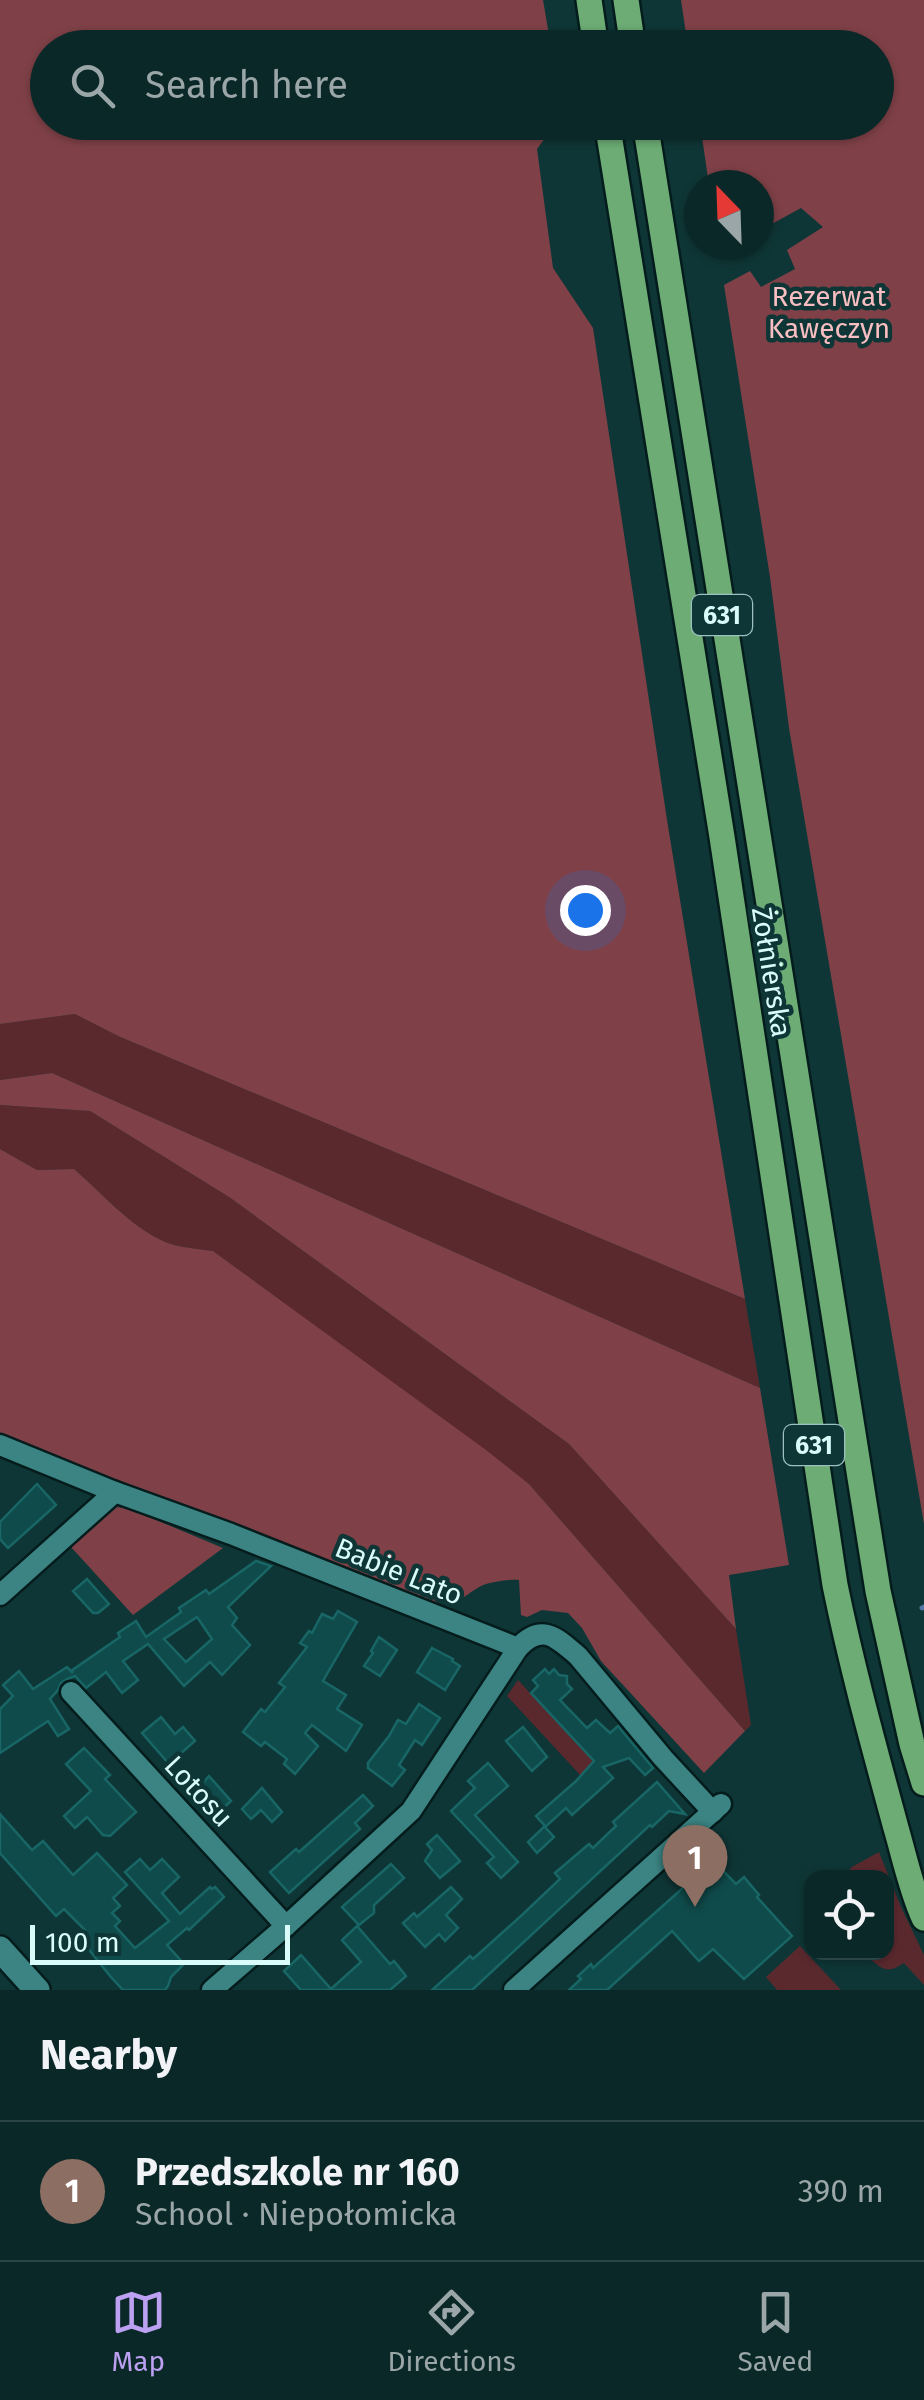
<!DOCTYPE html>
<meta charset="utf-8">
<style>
:root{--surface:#0b2828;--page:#143030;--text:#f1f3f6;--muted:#9aa6a8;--line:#2b4445;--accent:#bca0f2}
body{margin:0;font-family:"Fira Sans",sans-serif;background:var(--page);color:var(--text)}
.controls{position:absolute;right:30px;bottom:30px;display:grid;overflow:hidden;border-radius:20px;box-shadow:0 2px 8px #0004}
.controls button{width:90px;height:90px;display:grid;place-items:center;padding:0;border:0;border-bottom:2px solid var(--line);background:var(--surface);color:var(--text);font:50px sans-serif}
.compass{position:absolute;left:684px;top:170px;width:90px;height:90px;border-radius:50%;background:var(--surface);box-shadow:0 2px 8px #0004;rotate:337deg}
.scale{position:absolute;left:30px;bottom:25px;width:260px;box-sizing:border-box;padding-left:10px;border:5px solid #d9fcfb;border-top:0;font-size:28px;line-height:35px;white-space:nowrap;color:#d9fcfb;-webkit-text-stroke:8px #0f3636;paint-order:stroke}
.you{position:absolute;left:585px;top:910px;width:35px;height:35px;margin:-25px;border:8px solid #fff;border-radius:50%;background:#1a73e8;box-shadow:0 0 0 15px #1a73e833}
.badge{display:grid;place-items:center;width:65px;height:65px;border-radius:50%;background:var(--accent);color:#fff;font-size:32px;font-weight:700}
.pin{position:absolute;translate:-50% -82px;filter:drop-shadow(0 2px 5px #0008)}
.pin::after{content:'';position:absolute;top:52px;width:35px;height:30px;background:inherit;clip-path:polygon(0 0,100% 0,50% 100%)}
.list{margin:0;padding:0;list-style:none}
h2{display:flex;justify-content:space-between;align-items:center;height:130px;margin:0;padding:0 40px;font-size:42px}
h2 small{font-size:32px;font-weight:400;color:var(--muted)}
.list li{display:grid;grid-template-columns:65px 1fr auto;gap:30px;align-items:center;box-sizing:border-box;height:140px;padding:0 40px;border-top:2px solid var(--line)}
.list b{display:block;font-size:38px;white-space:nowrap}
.list p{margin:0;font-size:32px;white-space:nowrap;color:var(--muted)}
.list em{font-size:32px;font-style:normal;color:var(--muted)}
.icon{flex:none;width:55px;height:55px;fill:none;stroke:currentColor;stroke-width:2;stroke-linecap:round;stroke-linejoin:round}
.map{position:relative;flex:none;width:924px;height:1990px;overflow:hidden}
.search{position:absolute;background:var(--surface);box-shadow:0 2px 8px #0004;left:30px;right:30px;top:30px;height:110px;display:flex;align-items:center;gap:25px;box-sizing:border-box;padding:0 35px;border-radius:55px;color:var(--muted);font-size:38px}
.sheet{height:270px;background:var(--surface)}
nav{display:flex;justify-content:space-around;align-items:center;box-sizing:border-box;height:140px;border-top:2px solid var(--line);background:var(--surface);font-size:28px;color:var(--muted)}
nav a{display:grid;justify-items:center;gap:5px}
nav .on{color:var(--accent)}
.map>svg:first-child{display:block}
.green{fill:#5a292e}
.forest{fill:#7f4147}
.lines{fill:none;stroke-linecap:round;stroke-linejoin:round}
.stream{stroke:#5175a4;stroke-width:5}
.building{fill:#104b4b;stroke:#186666;stroke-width:2.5;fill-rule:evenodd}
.minor-casing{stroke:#051c1c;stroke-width:25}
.tertiary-casing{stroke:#051c1c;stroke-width:30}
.primary-casing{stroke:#051c1c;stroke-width:30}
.minor{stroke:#3c8484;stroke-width:20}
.tertiary{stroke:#3c8484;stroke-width:25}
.primary{stroke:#6dad75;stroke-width:25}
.labels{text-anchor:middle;stroke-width:9;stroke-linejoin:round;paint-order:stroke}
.shield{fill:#0f3636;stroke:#9cc1c0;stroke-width:2.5}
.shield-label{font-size:25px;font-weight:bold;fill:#d9fcfb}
.park-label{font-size:28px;fill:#f9bec1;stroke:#0f3636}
.street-label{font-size:28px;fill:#d9fcfb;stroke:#0f3636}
</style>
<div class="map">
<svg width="924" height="1990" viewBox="0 0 924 1990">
<rect width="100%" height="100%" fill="#0f3636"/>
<g class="green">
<path d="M75,1014L118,1036L745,1299L760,1388L52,1073L0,1080V1024Z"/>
<path d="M0,1105L90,1111L229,1197L569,1444L736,1629L751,1725L745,1731L529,1484L213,1251C200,1249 187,1248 174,1245C138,1235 102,1193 74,1169L37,1170L0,1149Z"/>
<path d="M518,1680L595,1763L581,1776L507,1696Z"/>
<path d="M879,1852L901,1907L924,1955V1985L904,1963C885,1976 879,1967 865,1953L886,1952V1878L852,1877L850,1868Z"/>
<path d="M800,1946L841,1990H777L766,1977Z"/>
</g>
<g class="forest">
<path d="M0,0H543L551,47L48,48V122L556,123L537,149L553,268L593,328L667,820L745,1299L118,1036L75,1014L0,1024Z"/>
<path d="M681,0H924V1524L789,728L770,577L724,285L750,271L761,287L795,269L787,250L823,227L801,208L759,231V185H709L700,123L876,122V48L688,47Z"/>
<path d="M52,1073L760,1388L789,1565L729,1575L736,1629L569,1444L229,1197L90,1111L0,1105V1080Z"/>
<path d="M0,1149L37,1170L74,1169C102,1193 138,1235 174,1245C187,1248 200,1249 213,1251L486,1450L529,1484L745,1731L704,1773L601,1661L582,1628L568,1613L542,1610L527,1617L521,1615L519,1580C511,1579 488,1582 481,1586C469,1592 459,1604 445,1603C437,1603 428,1600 421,1599L0,1441Z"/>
<path d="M117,1507L130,1509L223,1548L133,1615L71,1547Z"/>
</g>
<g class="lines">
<path class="stream" d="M922,1608L924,1607"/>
</g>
<g class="building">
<path d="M37,1484L56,1505L8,1548L0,1539V1522Z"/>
<path d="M256,1561L271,1566L228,1607L237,1618L232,1625L250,1645L222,1675L210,1662L184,1686L148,1644L123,1661L138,1680L122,1693L106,1672L86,1688L75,1676L67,1679L61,1683L58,1690L50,1699L69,1729L58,1736L48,1721L0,1753V1709L13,1696L3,1685L19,1671L33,1689L67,1667L73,1673L71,1671L120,1637L118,1633L136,1621L146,1637L181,1612L179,1608L206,1590L209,1594ZM197,1617L212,1639L186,1662L164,1639Z"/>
<path d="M87,1579L109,1604L98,1613H93L73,1591Z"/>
<path d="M338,1611L357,1622L323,1681L346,1695L337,1709L362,1725L346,1751L312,1725L305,1733L318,1746L295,1774L284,1764L287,1759L265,1742L261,1746L243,1732L261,1709L265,1712L285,1687L279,1683L307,1647L300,1643L309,1631L312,1633L322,1614L333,1619Z"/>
<path d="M379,1637L397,1650L380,1676L364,1666L373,1653L371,1651Z"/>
<path d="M432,1648L453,1659L452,1661L460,1666L445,1690L417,1672Z"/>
<path d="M545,1669L549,1674L554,1669L559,1675L567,1676V1684L572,1689L560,1700L587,1728L596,1720L610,1733L618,1726L653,1768L645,1775L629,1758L603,1767L613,1778L572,1815L566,1808L545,1827L554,1837L537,1853L528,1842L545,1826L536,1816L576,1781L594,1761L531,1693L538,1686L533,1680Z"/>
<path d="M419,1704L440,1718L422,1745L415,1740L399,1765L405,1770L392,1786L368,1768V1763L389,1736L398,1720L406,1724Z"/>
<path d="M161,1717L175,1734L183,1727L195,1741L169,1764L142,1733Z"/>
<path d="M523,1727L547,1757L532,1771L506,1741Z"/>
<path d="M84,1748L110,1775L105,1779L136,1812L110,1836L103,1835L87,1817L75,1828L64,1816L91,1791L66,1764Z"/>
<path d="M488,1763L508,1786L475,1815L518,1862L501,1878L487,1863L494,1857L451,1811L475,1788L468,1781Z"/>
<path d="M209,1776L231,1801L216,1815L201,1797L205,1793L199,1787Z"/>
<path d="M657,1782L685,1814L669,1811L652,1827L650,1825L472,1990H432L470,1956L473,1959L522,1915L560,1879L555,1873L589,1844L593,1848L616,1826L613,1822Z"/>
<path d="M262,1788L282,1812L272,1822L261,1810L251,1819L242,1809Z"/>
<path d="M363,1795L373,1806L355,1823L360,1829L289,1893L270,1872L296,1849L299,1852Z"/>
<path d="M0,1814L32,1850L43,1841L73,1875L97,1853L127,1885L113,1898L120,1906L112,1913L120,1921L115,1926L135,1948L169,1921L125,1872L140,1859L150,1870L162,1859L179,1877L162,1893L180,1914L210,1887L212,1889L215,1887L224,1897L189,1930L187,1928L167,1945L184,1964L171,1977L168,1986L165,1990H123L110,1976L78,1936L85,1930L64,1909L56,1916L0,1853Z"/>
<path d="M437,1835L460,1861L440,1878L425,1861L432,1850L427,1844Z"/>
<path d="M710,1857L736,1884L744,1877L759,1895L757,1897L792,1936L744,1979L713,1949L699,1961L672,1931L607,1990H569L581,1979L578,1976L591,1964L593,1968L702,1871L699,1867Z"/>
<path d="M391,1864L404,1878L374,1905V1913L359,1925L342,1907Z"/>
<path d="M451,1887L462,1899L446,1915L458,1928L445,1941L439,1934L425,1947L403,1923L414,1913L417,1917Z"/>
<path d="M357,1926L390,1964L394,1961L406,1976L390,1990H301L284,1971L301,1955L331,1989L361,1962L342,1940Z"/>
</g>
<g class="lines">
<defs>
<g id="minor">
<path d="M0,1445L115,1492L231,1534L518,1648"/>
<path d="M0,1595L115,1492"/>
<path d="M71,1692L286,1926"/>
<path d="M212,1990L286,1926L411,1811L518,1648C542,1622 557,1638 578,1656L663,1758L713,1812"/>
<path d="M514,1990L721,1804"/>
</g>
<path id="tertiary" d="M0,1949L37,1990"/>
<g id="primary">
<path d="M589,0L596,48"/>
<path d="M626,0L633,48"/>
<path d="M607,122L722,837L835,1585C852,1668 874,1747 896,1828C905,1859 911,1889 924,1918"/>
<path d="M645,122L878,1591L912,1744L924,1783"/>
</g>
</defs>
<use href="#minor" class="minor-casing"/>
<use href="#tertiary" class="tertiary-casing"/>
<use href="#primary" class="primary-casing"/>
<use href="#minor" class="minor"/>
<use href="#tertiary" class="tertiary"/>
<use href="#primary" class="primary"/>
</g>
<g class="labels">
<g class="shield">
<rect x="692" y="595" width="60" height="40" rx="8"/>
<rect x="784" y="1425" width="60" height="40" rx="8"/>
</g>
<g class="shield-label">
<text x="722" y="624">631</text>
<text x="814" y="1454">631</text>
</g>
<g class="park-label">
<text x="829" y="306">Rezerwat<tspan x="829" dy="32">Kawęczyn</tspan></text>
</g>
<g class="street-label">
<text transform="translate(772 972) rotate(81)" y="10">Żołnierska</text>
<text transform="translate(399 1571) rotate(22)" y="10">Babie Lato</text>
<text transform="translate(199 1791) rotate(47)" y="10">Lotosu</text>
</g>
</g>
</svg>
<div class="controls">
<button><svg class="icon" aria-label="locate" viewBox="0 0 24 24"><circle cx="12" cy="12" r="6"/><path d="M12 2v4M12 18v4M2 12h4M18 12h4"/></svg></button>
</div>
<svg class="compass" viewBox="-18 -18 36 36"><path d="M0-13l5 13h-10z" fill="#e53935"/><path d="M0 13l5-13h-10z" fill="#9aa6a8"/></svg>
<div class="scale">100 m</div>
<div class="you"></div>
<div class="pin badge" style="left:695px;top:1907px;background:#8d6e63">1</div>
<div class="search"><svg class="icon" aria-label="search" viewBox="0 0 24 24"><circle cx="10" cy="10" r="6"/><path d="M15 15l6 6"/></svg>Search here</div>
</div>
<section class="sheet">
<h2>Nearby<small></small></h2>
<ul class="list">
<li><span class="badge" style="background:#8d6e63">1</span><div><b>Przedszkole nr 160</b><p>School · Niepołomicka</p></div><em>390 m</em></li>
</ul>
</section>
<nav>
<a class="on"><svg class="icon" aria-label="map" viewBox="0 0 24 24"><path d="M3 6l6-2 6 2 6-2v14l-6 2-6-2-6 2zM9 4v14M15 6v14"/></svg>Map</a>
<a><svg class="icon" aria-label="directions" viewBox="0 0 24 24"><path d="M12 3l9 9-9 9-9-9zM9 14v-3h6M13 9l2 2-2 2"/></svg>Directions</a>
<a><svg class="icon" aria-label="saved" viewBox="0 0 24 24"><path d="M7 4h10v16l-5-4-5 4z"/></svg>Saved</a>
</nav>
